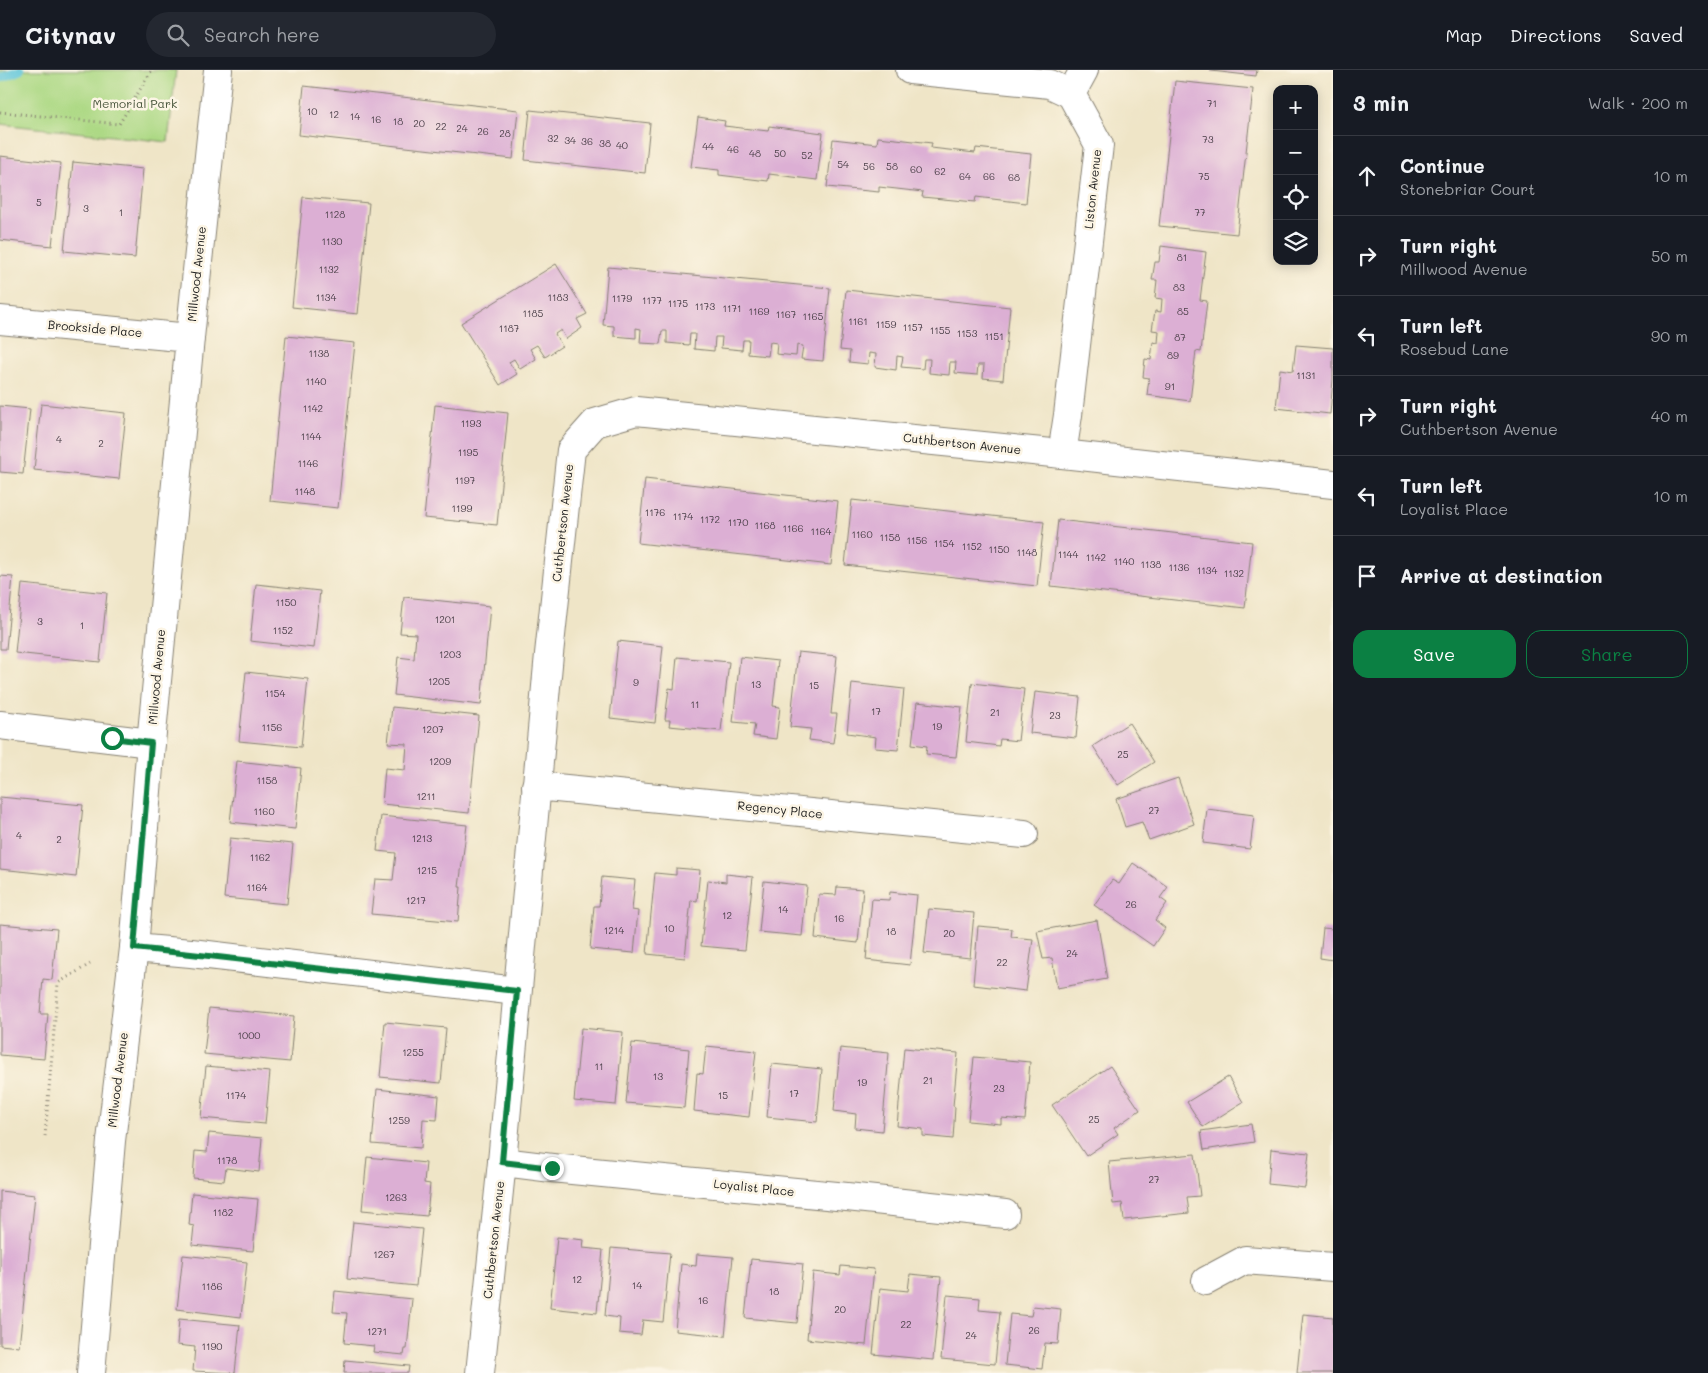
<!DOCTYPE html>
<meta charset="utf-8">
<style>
:root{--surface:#171b24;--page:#242831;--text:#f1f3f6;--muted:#9ea1a6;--line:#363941;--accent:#0b8043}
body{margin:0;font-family:Mali,sans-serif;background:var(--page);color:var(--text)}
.controls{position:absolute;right:15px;top:15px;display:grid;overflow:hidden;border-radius:10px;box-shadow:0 2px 12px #0003}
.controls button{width:45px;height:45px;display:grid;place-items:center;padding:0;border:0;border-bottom:1px solid var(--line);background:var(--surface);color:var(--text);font:25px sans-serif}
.stop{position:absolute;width:15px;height:15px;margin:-11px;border:4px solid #0b8043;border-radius:50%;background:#fff}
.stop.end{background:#0b8043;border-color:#fff;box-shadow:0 1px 5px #0008}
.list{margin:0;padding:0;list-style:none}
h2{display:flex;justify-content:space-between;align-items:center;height:65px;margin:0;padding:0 20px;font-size:21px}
h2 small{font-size:16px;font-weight:400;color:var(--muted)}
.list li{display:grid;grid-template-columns:32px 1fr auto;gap:15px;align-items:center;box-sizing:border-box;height:80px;padding:0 20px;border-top:1px solid var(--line)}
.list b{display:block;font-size:19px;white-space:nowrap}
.list p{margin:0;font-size:16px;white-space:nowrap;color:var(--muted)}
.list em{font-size:16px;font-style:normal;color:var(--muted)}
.actions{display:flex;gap:10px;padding:15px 20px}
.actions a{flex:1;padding:11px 0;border:1px solid var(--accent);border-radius:15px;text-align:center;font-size:18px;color:var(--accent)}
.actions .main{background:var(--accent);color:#fff}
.icon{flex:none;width:28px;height:28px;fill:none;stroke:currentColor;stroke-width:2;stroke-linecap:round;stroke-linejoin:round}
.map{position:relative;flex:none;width:1333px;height:1303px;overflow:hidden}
header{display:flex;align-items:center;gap:30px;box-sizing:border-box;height:70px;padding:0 25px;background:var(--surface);border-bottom:1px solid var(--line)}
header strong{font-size:24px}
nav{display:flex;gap:28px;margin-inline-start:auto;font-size:18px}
.search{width:350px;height:45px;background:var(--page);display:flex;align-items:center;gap:12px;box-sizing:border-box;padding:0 18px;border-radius:28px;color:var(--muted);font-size:19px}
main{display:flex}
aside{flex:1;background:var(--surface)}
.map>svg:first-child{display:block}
.green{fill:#add985;stroke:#647a50}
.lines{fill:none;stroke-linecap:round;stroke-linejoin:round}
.stream{stroke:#5ec6da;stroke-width:9}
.building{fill:#dcafd4}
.minor-casing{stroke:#868072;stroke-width:30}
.path{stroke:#868072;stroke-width:3;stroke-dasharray:1 4;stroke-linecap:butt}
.minor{stroke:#fff;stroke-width:28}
.route{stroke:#0b8043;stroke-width:6}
.labels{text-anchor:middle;stroke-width:5;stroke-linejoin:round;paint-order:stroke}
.number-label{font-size:10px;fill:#4c414a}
.park-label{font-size:12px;fill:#48553c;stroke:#fcf5e5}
.street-label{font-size:12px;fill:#1c1c1c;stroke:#fcf5e5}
</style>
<header>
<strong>Citynav</strong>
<div class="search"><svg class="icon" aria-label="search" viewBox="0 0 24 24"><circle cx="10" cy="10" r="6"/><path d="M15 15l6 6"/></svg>Search here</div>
<nav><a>Map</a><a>Directions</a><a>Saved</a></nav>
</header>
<main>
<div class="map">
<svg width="1333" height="1303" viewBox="0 0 1333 1303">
<rect width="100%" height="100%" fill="#fcf5e5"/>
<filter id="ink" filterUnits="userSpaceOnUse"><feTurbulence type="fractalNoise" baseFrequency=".02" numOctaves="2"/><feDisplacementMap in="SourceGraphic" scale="10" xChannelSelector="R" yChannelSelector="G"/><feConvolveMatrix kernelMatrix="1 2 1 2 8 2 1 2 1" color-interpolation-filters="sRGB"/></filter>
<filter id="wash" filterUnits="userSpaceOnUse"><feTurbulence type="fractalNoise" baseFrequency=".0096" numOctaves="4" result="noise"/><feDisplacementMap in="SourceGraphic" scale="20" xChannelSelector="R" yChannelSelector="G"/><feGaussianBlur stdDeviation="1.12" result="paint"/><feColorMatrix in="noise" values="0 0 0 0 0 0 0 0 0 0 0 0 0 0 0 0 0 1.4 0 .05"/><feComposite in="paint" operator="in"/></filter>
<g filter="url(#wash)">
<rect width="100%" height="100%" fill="#efe5c7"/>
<path class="green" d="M0,0H176L168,72L0,54Z"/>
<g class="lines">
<path class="stream" d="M0,8L20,0"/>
</g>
<g id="blocks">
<g class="building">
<path d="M1211,0H1257L1256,6L1211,1Z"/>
<path d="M1175,11L1253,19L1237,164L1159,156Z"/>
<path d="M304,16L518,40L513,89L299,65Z"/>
<path d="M530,40L650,53L645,103L525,90Z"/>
<path d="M698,47L725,51L724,56L768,61L769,56L823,63L817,110L769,104L768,111L719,105V100L691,97Z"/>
<path d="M878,67L932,73L931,78L975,83L976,78L1031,84L1026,133L976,127L975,132L922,127L923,122L879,117V122L827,117L833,69L877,74Z"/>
<path d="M0,86L61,93L52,176L0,170Z"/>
<path d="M73,92L143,99L135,188L64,181Z"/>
<path d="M303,127L369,133L358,244L292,237Z"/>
<path d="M1161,176L1206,182L1200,230L1207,231L1201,282L1196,281L1190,331L1147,325L1149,308L1143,307L1145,289L1151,290L1153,272L1158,273L1159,261L1152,260L1155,241L1161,242L1162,229L1155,228L1157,210H1152L1155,192H1159Z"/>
<path d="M556,194L587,244L577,249L582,258L566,269L561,260L555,264L562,276L545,287L537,275L530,279L536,289L520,299L514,289L509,292L517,304L500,315L461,253Z"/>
<path d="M608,197L830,218L823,291L801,289L803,276L797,275L796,286L776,284L777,273L770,272L768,286L748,284L749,270H743L742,280L721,278L722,267H715L714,281L694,279L695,264H690L689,275L667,273V261H662L660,274L640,273L641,259L636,258V268L614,266V256L603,255Z"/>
<path d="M846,220L1010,237L1003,310L983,308L984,295H978L977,305L955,303L956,292H950L949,305L929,303L930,289H924L923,299L901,297L903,287L897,286L896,300L875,297L876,284L869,283L868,294L849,292L850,281L840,280Z"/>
<path d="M286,266L355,273L338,438L270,431Z"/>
<path d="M1296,275L1333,278V310L1330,344L1276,338L1280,299L1293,301Z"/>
<path d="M41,334L126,343L119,409L34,400Z"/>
<path d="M435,335L508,343L497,455L424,448Z"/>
<path d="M0,336L30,339L23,404L0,402Z"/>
<path d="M645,409L838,431L831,495L638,473Z"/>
<path d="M852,430L1044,452L1037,516L845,495Z"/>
<path d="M1058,450L1252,472L1245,538L1051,516Z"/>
<path d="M0,506L13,507L6,579H0Z"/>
<path d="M22,514L107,523L100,592L15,583Z"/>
<path d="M256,514L320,521L314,578L250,571Z"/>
<path d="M404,527L490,536L481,635L394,625L398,587L414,589L416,564L400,563Z"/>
<path d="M618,571L663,576L655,653L610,648Z"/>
<path d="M798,582L837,586L831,644H837L833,673L809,670L811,659L790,657Z"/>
<path d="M677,587L729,592L721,661L669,656L670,650H665L669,618L674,619Z"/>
<path d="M740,587L778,591L773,636L780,637L776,669L753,666L755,654L733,652Z"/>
<path d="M246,602L308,609L301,677L239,671Z"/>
<path d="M852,613L904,619L898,680L875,678L876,667L847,663Z"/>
<path d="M972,613L1024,619L1018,671L1000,669L999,676L966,672Z"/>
<path d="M1035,622L1080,627L1076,668L1030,663Z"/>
<path d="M917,632L962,637L956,687L926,684L927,676L912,674Z"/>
<path d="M392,637L479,646L469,743L382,734L385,698L405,700L407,674L388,673Z"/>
<path d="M1129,653L1154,692L1118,715L1093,676Z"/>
<path d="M237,691L301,698L295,759L230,752Z"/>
<path d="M1178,708L1194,754L1149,770L1142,752L1125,757L1116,729Z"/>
<path d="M0,727L83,735L76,807L0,799Z"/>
<path d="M1207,739L1254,745L1250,779L1203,773Z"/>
<path d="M381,746L467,755L459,817H461L458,852L371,844L375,809L393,810L396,783L377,781Z"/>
<path d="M230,768L293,774L287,834L224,828Z"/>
<path d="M1133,793L1168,817L1160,828L1167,833L1155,850L1165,858L1153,876L1094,835L1112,810L1119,814Z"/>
<path d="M676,798L700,800L697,831L691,830L685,888L647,884L655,803L676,805Z"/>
<path d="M726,804L753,807L745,880L701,876L708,810L726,812Z"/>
<path d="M602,807L635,810L632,840L638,841L634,883L590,879L594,836H599Z"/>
<path d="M764,811L807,816L802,866L759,862Z"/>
<path d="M837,817L863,819L858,873L815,868L819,824L836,825Z"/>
<path d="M890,822L917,825L910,895L866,890L872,829L889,830Z"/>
<path d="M929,839L974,843L970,888L924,883Z"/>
<path d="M1097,850L1107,909L1057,918L1052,888L1043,889L1037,861Z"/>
<path d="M0,854L57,859L52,910L43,909L40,944H48L44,989L0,985Z"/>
<path d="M978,856L1012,859L1011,867L1033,869L1026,921L973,915Z"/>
<path d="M1323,858L1333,859V890L1320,888Z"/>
<path d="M209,938L294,946L290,992L204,984Z"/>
<path d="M385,952L446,958L441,1013L380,1007Z"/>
<path d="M581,958L623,962L616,1035L574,1031Z"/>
<path d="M632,973L689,979L684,1038L626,1033Z"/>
<path d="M706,976L756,981L749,1047L694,1041L697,1003L703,1004Z"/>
<path d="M840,978L889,983L882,1061L855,1058L856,1044L834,1041Z"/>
<path d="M904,978L958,983L953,1036L955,1037L953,1069L923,1066V1059L897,1056Z"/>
<path d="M974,987L1030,992L1025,1050L1001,1048V1054L968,1051Z"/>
<path d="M772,994L822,999L817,1052L767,1047Z"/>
<path d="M206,996L270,1002L265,1054L201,1048Z"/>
<path d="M1110,996L1140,1040L1114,1058L1118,1064L1086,1086L1052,1035Z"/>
<path d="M1228,1007L1243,1032L1203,1057L1187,1032Z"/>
<path d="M377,1019L439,1026L437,1050L423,1049L421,1078L372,1074Z"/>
<path d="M1251,1054L1254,1072L1204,1080L1201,1061Z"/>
<path d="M209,1063L262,1068L259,1102L226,1098L224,1111L193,1108L195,1081L207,1082Z"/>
<path d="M1271,1079L1309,1083L1305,1118L1268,1114Z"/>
<path d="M1195,1084L1200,1126L1187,1127L1189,1143L1124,1150L1122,1133L1113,1134L1109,1092Z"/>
<path d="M367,1087L426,1093L424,1113L430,1114L427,1146L362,1140Z"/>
<path d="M0,1121L35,1125L19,1277L0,1275Z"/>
<path d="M192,1123L258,1129L253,1181L192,1175L194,1156L189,1155Z"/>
<path d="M353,1152L422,1159L416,1216L347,1209Z"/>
<path d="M557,1167L584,1170L583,1178L603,1180L597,1243L550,1238Z"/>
<path d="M611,1178L670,1183L663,1252L643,1250L641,1265L619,1263L620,1248L605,1246Z"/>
<path d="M697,1184L733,1187L725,1266L675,1261L681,1194L696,1196Z"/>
<path d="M183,1185L247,1192L241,1247L177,1239Z"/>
<path d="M751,1189L803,1194L797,1253L745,1248Z"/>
<path d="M841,1196L874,1199L866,1275L807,1269L813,1202L840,1205Z"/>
<path d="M910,1204L941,1207L933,1290L873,1284L880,1218L908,1221Z"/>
<path d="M335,1221L412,1229L407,1279H405L404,1285L373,1282L374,1276L344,1273L347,1243L333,1242Z"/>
<path d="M947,1225L980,1228L979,1240L1000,1242L995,1294L941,1289Z"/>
<path d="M1033,1236L1061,1239L1058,1274L1045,1273L1042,1299L1005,1295L1010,1244L1031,1246Z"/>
<path d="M1303,1244L1333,1247V1303H1297Z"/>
<path d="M179,1249L240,1255L235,1303L193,1301L195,1277L177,1275Z"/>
<path d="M345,1290L409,1296L408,1303H344Z"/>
</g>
</g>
</g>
<g filter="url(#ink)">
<use href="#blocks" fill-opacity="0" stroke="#868072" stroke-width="1"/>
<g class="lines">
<defs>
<g id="minor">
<path d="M910,0L1050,14L1071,24L1099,75L1068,345L1062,384"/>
<path d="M1071,24L1084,0"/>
<path d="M0,250L190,268"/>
<path d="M0,655L151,673"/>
<path d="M536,716L1024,764"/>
<path d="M134,878L191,883L517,921"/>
<path d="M502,1092L552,1098L847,1127L1005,1144"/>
<path d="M1206,1211L1245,1190L1333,1197"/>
<path d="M91,1303L111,1071L134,878L151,673L190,268L218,0"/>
<path d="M480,1303L502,1092L549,584L571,380L595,353L636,341L1062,384L1333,414"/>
</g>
</defs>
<use href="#minor" class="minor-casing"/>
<g class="path">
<path d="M0,42L119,54L152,0"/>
<path d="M45,1066L58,913L90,894"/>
</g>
<use href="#minor" class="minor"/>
</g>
</g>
<g class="lines" filter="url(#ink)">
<path class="route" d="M112,668L151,673L134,878L191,884L517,921L502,1092L552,1098"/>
</g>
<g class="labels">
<g class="number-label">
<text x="1212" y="37">71</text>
<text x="312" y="45">10</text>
<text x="334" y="48">12</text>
<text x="355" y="50">14</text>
<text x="376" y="53">16</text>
<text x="398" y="55">18</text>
<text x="419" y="57">20</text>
<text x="441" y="60">22</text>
<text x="462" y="62">24</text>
<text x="483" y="65">26</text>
<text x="505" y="67">28</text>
<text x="553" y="72">32</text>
<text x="1208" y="73">73</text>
<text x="570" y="74">34</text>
<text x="587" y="75">36</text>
<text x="605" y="77">38</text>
<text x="622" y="79">40</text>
<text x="708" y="80">44</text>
<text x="733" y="83">46</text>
<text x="755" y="87">48</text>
<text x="780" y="87">50</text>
<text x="807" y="89">52</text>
<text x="843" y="98">54</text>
<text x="869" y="100">56</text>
<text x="892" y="100">58</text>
<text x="916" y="103">60</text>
<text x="940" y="105">62</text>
<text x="965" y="110">64</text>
<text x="989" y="110">66</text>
<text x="1204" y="110">75</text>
<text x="1014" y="111">68</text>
<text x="39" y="136">5</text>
<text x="86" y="142">3</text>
<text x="121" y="146">1</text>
<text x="1200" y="146">77</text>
<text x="335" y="148">1128</text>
<text x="332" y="175">1130</text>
<text x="1182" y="191">81</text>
<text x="329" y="203">1132</text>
<text x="1179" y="221">83</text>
<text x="326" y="231">1134</text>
<text x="558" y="231">1183</text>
<text x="622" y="232">1179</text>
<text x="652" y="234">1177</text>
<text x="678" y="237">1175</text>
<text x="705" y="240">1173</text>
<text x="732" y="242">1171</text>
<text x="759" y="245">1169</text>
<text x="1183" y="245">85</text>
<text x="533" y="247">1185</text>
<text x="786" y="248">1167</text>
<text x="813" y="250">1165</text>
<text x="858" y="255">1161</text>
<text x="886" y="258">1159</text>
<text x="913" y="261">1157</text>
<text x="509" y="262">1187</text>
<text x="940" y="264">1155</text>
<text x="967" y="267">1153</text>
<text x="994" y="270">1151</text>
<text x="1180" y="271">87</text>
<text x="319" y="287">1138</text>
<text x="1173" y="289">89</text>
<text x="1306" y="309">1131</text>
<text x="316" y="315">1140</text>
<text x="1170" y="320">91</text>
<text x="313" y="342">1142</text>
<text x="471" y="357">1193</text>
<text x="311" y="370">1144</text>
<text x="59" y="373">4</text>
<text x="101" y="377">2</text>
<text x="468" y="386">1195</text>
<text x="308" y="397">1146</text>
<text x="465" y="414">1197</text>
<text x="305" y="425">1148</text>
<text x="462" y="442">1199</text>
<text x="655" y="446">1176</text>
<text x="683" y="450">1174</text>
<text x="710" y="453">1172</text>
<text x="738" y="456">1170</text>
<text x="765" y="459">1168</text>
<text x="793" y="462">1166</text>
<text x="821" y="465">1164</text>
<text x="862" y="468">1160</text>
<text x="890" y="471">1158</text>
<text x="917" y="474">1156</text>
<text x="944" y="477">1154</text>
<text x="972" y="480">1152</text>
<text x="999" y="483">1150</text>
<text x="1027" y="486">1148</text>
<text x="1068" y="488">1144</text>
<text x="1096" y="491">1142</text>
<text x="1124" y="495">1140</text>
<text x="1151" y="498">1138</text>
<text x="1179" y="501">1136</text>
<text x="1207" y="504">1134</text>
<text x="1234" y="507">1132</text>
<text x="286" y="536">1150</text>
<text x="445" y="553">1201</text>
<text x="40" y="555">3</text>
<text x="82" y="559">1</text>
<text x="283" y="564">1152</text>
<text x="450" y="588">1203</text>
<text x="439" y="615">1205</text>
<text x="636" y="616">9</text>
<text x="756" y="618">13</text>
<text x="814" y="619">15</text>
<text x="275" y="627">1154</text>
<text x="695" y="638">11</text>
<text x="876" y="645">17</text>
<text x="995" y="646">21</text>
<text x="1055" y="649">23</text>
<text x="937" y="660">19</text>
<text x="272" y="661">1156</text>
<text x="433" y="663">1207</text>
<text x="1123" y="688">25</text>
<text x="440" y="695">1209</text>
<text x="267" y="714">1158</text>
<text x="426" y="730">1211</text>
<text x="1154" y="744">27</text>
<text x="264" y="745">1160</text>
<text x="19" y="769">4</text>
<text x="422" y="772">1213</text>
<text x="59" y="773">2</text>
<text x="260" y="791">1162</text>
<text x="427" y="804">1215</text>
<text x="257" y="821">1164</text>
<text x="416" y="834">1217</text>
<text x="1131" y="838">26</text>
<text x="783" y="843">14</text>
<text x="727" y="849">12</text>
<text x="839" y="852">16</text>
<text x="669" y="862">10</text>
<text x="614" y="864">1214</text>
<text x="891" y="865">18</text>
<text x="949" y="867">20</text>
<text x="1072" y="887">24</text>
<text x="1002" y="896">22</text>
<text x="249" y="969">1000</text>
<text x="413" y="986">1255</text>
<text x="599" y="1000">11</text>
<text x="658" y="1010">13</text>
<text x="928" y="1014">21</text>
<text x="862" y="1016">19</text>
<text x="999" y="1022">23</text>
<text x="794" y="1027">17</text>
<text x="236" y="1029">1174</text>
<text x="723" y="1029">15</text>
<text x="1094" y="1053">25</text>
<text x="399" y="1054">1259</text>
<text x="227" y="1094">1178</text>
<text x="1154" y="1113">27</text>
<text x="396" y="1131">1263</text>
<text x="223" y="1146">1182</text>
<text x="384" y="1188">1267</text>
<text x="577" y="1213">12</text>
<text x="637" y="1219">14</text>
<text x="212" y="1220">1186</text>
<text x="774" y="1225">18</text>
<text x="703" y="1234">16</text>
<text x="840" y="1243">20</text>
<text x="906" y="1258">22</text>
<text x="1034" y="1264">26</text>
<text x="377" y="1265">1271</text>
<text x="971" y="1269">24</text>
<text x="212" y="1280">1190</text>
</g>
<g class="park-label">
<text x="135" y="38">Memorial Park</text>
</g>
<g class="street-label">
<text transform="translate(1093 119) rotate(-84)" y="4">Liston Avenue</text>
<text transform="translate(197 204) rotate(-84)" y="4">Millwood Avenue</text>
<text transform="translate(95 259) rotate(5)" y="4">Brookside Place</text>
<text transform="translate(962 374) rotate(6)" y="4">Cuthbertson Avenue</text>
<text transform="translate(563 453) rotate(-84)" y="4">Cuthbertson Avenue</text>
<text transform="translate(157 607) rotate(-85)" y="4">Millwood Avenue</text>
<text transform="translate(780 740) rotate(6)" y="4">Regency Place</text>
<text transform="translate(118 1010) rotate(-83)" y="4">Millwood Avenue</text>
<text transform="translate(754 1118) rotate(6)" y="4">Loyalist Place</text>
<text transform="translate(494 1170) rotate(-84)" y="4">Cuthbertson Avenue</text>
</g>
</g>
</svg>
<div class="controls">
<button>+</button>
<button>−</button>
<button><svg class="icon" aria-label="locate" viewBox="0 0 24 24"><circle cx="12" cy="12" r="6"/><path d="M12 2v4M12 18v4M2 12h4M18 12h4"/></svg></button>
<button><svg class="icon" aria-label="layers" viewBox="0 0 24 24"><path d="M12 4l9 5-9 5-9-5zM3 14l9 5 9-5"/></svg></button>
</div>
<div class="stop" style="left:112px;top:668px"></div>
<div class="stop end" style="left:552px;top:1098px"></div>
</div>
<aside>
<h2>3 min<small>Walk · 200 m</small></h2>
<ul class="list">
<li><svg class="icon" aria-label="ahead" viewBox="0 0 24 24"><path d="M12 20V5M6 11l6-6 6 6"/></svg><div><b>Continue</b><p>Stonebriar Court</p></div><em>10 m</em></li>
<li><svg class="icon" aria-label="right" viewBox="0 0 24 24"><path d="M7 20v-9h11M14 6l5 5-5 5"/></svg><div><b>Turn right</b><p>Millwood Avenue</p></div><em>50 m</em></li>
<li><svg class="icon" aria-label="left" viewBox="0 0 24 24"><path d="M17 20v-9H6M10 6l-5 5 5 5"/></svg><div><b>Turn left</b><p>Rosebud Lane</p></div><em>90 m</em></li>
<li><svg class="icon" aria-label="right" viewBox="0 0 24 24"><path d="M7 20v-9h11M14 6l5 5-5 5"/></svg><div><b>Turn right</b><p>Cuthbertson Avenue</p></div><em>40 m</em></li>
<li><svg class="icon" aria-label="left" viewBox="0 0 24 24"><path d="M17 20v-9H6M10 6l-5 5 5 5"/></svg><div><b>Turn left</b><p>Loyalist Place</p></div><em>10 m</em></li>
<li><svg class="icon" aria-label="arrive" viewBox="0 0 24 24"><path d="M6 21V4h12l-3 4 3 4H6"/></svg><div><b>Arrive at destination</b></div></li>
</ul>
<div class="actions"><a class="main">Save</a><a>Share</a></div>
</aside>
</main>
